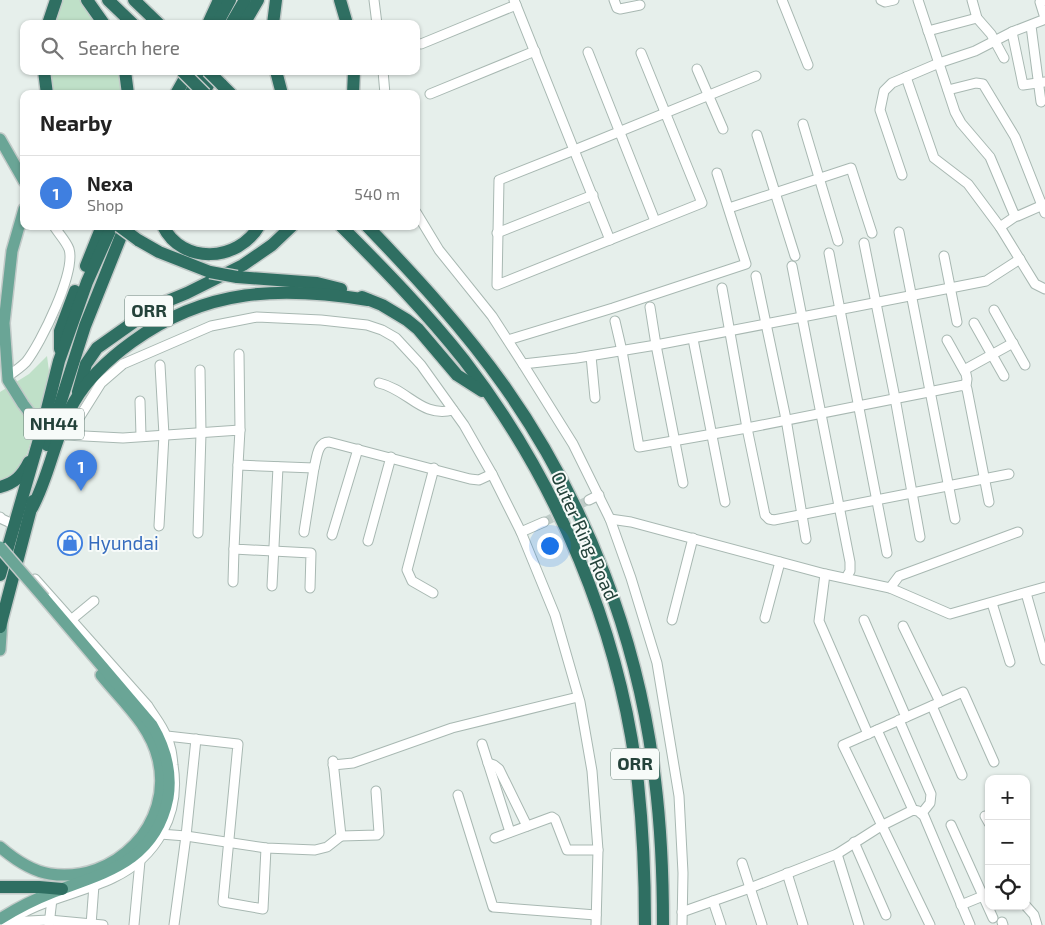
<!DOCTYPE html>
<meta charset="utf-8">
<style>
:root{--surface:#fff;--page:#f6f6f6;--text:#222;--muted:#767676;--line:#e0e0e0;--accent:#804e3d}
body{margin:0;font-family:"Exo 2",sans-serif;background:var(--page);color:var(--text)}
.controls{position:absolute;right:15px;bottom:15px;display:grid;overflow:hidden;border-radius:10px;box-shadow:0 1px 4px #0004}
.controls button{width:45px;height:45px;display:grid;place-items:center;padding:0;border:0;border-bottom:1px solid var(--line);background:var(--surface);color:var(--text);font:25px sans-serif}
.you{position:absolute;left:549px;top:545px;width:18px;height:18px;margin:-12px;border:4px solid #fff;border-radius:50%;background:#1a73e8;box-shadow:0 0 0 8px #1a73e833}
.badge{display:grid;place-items:center;width:32px;height:32px;border-radius:50%;background:var(--accent);color:#fff;font-size:16px;font-weight:700}
.pin{position:absolute;translate:-50% -41px;filter:drop-shadow(0 1px 2px #0008)}
.pin::after{content:'';position:absolute;top:26px;width:18px;height:15px;background:inherit;clip-path:polygon(0 0,100% 0,50% 100%)}
.list{margin:0;padding:0;list-style:none}
h2{display:flex;justify-content:space-between;align-items:center;height:65px;margin:0;padding:0 20px;font-size:21px}
h2 small{font-size:16px;font-weight:400;color:var(--muted)}
.list li{display:grid;grid-template-columns:32px 1fr auto;gap:15px;align-items:center;box-sizing:border-box;height:75px;padding:0 20px;border-top:1px solid var(--line)}
.list b{display:block;font-size:19px;white-space:nowrap}
.list p{margin:0;font-size:16px;white-space:nowrap;color:var(--muted)}
.list em{font-size:16px;font-style:normal;color:var(--muted)}
.icon{flex:none;width:28px;height:28px;fill:none;stroke:currentColor;stroke-width:2;stroke-linecap:round;stroke-linejoin:round}
.map{position:relative;flex:none;width:1045px;height:925px;overflow:hidden}
.search{position:absolute;background:var(--surface);box-shadow:0 1px 4px #0004;left:20px;top:20px;width:400px;height:55px;display:flex;align-items:center;gap:12px;box-sizing:border-box;padding:0 18px;border-radius:10px;color:var(--muted);font-size:19px}
.panel{position:absolute;background:var(--surface);box-shadow:0 1px 4px #0004;left:20px;top:90px;width:400px;height:140px;border-radius:10px}
.map>svg:first-child{display:block}
.green{fill:#bfe0c8}
.lines{fill:none;stroke-linecap:round;stroke-linejoin:round}
.minor-tunnel{stroke:#bfccc8;stroke-width:9;stroke-dasharray:9 4.5;stroke-linecap:butt}
.minor-casing{stroke:#a8b8b2;stroke-width:11}
.major-casing{stroke:#c2cac8;stroke-width:14}
.highway-casing{stroke:#c2cac8;stroke-width:15}
.minor{stroke:#fff;stroke-width:9}
.major{stroke:#6aa596;stroke-width:11}
.highway{stroke:#2f6f62;stroke-width:12}
.major-bridge-casing{stroke:#c2cac8;stroke-width:14;stroke-linecap:butt}
.highway-bridge-casing{stroke:#c2cac8;stroke-width:15;stroke-linecap:butt}
.major-bridge{stroke:#6aa596;stroke-width:11}
.highway-bridge{stroke:#2f6f62;stroke-width:12}
.labels{text-anchor:middle;stroke-width:4;stroke-linejoin:round;paint-order:stroke}
.shield{fill:#f7fbf9;stroke:#637a73;stroke-width:1}
.shield-label{font-size:18px;font-weight:bold;fill:#24423a}
.street-label{font-size:19px;fill:#24423a;stroke:#f7fbf9}
.shop-label{font-size:19px;fill:#366cbe;stroke:#f7fbf9;text-anchor:start}
</style>
<div class="map">
<svg width="1045" height="925" viewBox="0 0 1045 925">
<rect width="100%" height="100%" fill="#e6efeb"/>
<g class="green">
<path d="M61,0H83L99,24H53Z"/>
<path d="M49,71H120L125,94H51Z"/>
<path d="M47,356L50,379L26,457L15,476L0,482V392L29,374Z"/>
</g>
<g class="lines">
<path class="minor-tunnel" d="M544,522L589,500"/>
<defs>
<g id="minor">
<path d="M374,0L377,24"/>
<path d="M514,0L610,240"/>
<path d="M614,0L617,8L620,9L640,5"/>
<path d="M782,0L808,65"/>
<path d="M881,0L885,2L894,0"/>
<path d="M918,0L955,112L961,123L990,157L1014,214L1018,216L1045,204"/>
<path d="M972,0L977,18L991,34L1004,58"/>
<path d="M1031,26L1041,102"/>
<path d="M928,31L977,18"/>
<path d="M1012,32L1023,85L1045,82"/>
<path d="M421,44L516,5"/>
<path d="M588,52L655,221"/>
<path d="M641,53L702,203L497,285L499,180C585,146 671,111 756,76"/>
<path d="M697,69L723,129"/>
<path d="M383,71L385,94"/>
<path d="M906,77L934,158L968,184L1000,227L1035,284L1045,289"/>
<path d="M948,90L976,83L983,84L1015,137L1045,213"/>
<path d="M430,94L535,51"/>
<path d="M803,124L838,241"/>
<path d="M757,135L795,256"/>
<path d="M902,175L880,110L884,91L892,83L939,63L975,51L1012,32L1043,20L1045,18L1040,2L1045,1"/>
<path d="M729,208L851,168L872,233"/>
<path d="M416,212L439,250L492,316L523,364L573,444L610,519L631,578L657,663L679,796L683,873L682,925"/>
<path d="M1000,227L1016,216"/>
<path d="M899,232L955,519"/>
<path d="M497,233L593,195"/>
<path d="M864,243L895,398L920,537"/>
<path d="M829,253L887,553"/>
<path d="M944,256L957,322"/>
<path d="M792,266L802,317L986,281L1020,259"/>
<path d="M756,276L786,419L806,539"/>
<path d="M722,288L747,428L765,515L769,519L774,520L1009,474"/>
<path d="M650,307L656,345L802,317L850,562V571L846,578"/>
<path d="M994,310L1025,365"/>
<path d="M615,321L622,351L639,447L747,428L964,385L967,389L989,502"/>
<path d="M974,323L1004,376"/>
<path d="M693,339L725,502"/>
<path d="M508,340L613,308L746,264L717,173"/>
<path d="M947,340L966,374L967,379L966,386"/>
<path d="M239,354L240,430"/>
<path d="M591,356L595,398"/>
<path d="M523,364L577,358L656,345L683,483"/>
<path d="M964,370L1013,343"/>
<path d="M8,376C14,372 21,367 26,362C41,343 76,272 69,249C66,241 58,233 54,226"/>
<path d="M379,383C409,390 421,418 453,410"/>
<path d="M140,401L141,436"/>
<path d="M65,435L123,438L240,430L238,465L314,468C317,458 317,442 329,442L470,479L479,480L492,474"/>
<path d="M59,437L65,435L74,426L101,383L123,364L211,326L257,317L321,320L367,325L382,330L396,338L421,365L464,425L492,474L521,532L555,615L580,702L592,771L598,850L596,925"/>
<path d="M238,465L234,549L311,553L310,588"/>
<path d="M589,500L599,495"/>
<path d="M0,517L2,519L15,525"/>
<path d="M610,519L631,522L825,574L890,588L950,614L1045,587"/>
<path d="M159,526L164,435L160,365"/>
<path d="M304,532L314,468"/>
<path d="M521,532L544,522"/>
<path d="M198,533L201,433L200,370"/>
<path d="M332,535L358,449"/>
<path d="M368,541L391,457"/>
<path d="M825,574L819,621L868,734"/>
<path d="M233,582L234,549"/>
<path d="M272,586L278,467"/>
<path d="M890,588L899,576L1018,532"/>
<path d="M433,593L412,581L407,570L434,468"/>
<path d="M1026,593L1045,660"/>
<path d="M992,603L1010,662"/>
<path d="M765,618L780,562"/>
<path d="M71,620L94,601"/>
<path d="M672,620L693,538"/>
<path d="M864,620L906,717"/>
<path d="M903,626L940,702"/>
<path d="M932,706L962,775"/>
<path d="M899,720L931,794L930,803L922,813"/>
<path d="M877,730L913,810"/>
<path d="M167,736L238,744L223,902L263,909L266,848"/>
<path d="M482,744L510,832"/>
<path d="M488,763L494,765L499,769L527,826"/>
<path d="M333,765L353,763L452,728L578,697"/>
<path d="M458,795L493,907L596,915"/>
<path d="M985,816L989,823"/>
<path d="M951,825L993,918"/>
<path d="M160,834L186,836L266,848L315,850L327,847L341,836L333,761"/>
<path d="M341,836L377,835L379,833L376,791"/>
<path d="M495,838L552,817L555,819L567,850H598"/>
<path d="M854,842L886,915"/>
<path d="M837,854L859,925"/>
<path d="M742,863L762,925"/>
<path d="M787,873L803,925"/>
<path d="M713,901L721,925"/>
<path d="M961,905L983,896"/>
<path d="M1026,906L1034,915L1037,925"/>
<path d="M682,912L750,888L837,854L881,826L913,810L918,811L924,816L970,925"/>
<path d="M8,922L49,920L103,925"/>
<path d="M1002,922L1003,925"/>
<path d="M4,925C36,900 77,895 113,878C157,857 181,814 173,765C172,755 171,745 166,736C162,725 154,716 148,706L35,579"/>
<path d="M49,925L52,899"/>
<path d="M91,925L94,885"/>
<path d="M134,925L140,861"/>
<path d="M174,925L186,836L196,739"/>
<path d="M930,925L843,745L963,692L994,762"/>
</g>
<g id="major">
<path d="M0,139L24,181"/>
<path d="M24,209L12,251L4,323L8,380L23,404L42,429"/>
<path d="M0,650L2,620"/>
<path d="M0,847C14,859 31,871 50,874C115,884 174,824 158,759C150,725 122,701 101,675"/>
<path d="M0,919C16,909 33,900 51,893C103,873 155,863 168,798C172,773 165,747 152,725L44,598"/>
</g>
<g id="highway">
<path d="M87,0L104,24"/>
<path d="M108,0L133,24"/>
<path d="M134,0L159,24"/>
<path d="M340,0L347,24"/>
<path d="M48,24L56,0"/>
<path d="M208,24L219,0"/>
<path d="M217,24L230,0"/>
<path d="M231,24L245,0"/>
<path d="M244,24L258,0"/>
<path d="M273,24L276,0"/>
<path d="M44,71L47,94"/>
<path d="M125,71L128,94"/>
<path d="M276,71L282,94"/>
<path d="M221,84L231,94"/>
<path d="M176,94L189,71"/>
<path d="M190,94L203,71"/>
<path d="M203,94L216,71"/>
<path d="M353,94L354,71"/>
<path d="M163,226C182,265 238,262 259,226"/>
<path d="M341,226C384,269 426,312 464,360C558,482 620,630 638,783C643,830 645,878 645,925"/>
<path d="M367,226C416,277 464,329 505,387C586,502 639,640 655,780C661,828 663,876 663,925"/>
<path d="M138,240L159,252L210,272"/>
<path d="M86,266L102,226"/>
<path d="M237,277L317,283L341,289"/>
<path d="M362,297L382,305L407,320L418,329L457,375L482,391"/>
<path d="M60,349V331L75,291"/>
<path d="M78,392L86,364L97,348L158,305L187,293L243,265L272,245L292,226"/>
<path d="M47,445L85,326L125,226"/>
<path d="M0,487C15,483 22,476 29,462"/>
<path d="M32,508C50,475 55,435 74,402C88,378 110,358 132,342C206,288 281,286 368,300"/>
<path d="M0,575L42,429L59,361L87,282L112,226"/>
<path d="M0,627L33,501"/>
<path d="M0,887H39L62,889"/>
</g>
</defs>
<use href="#minor" class="minor-casing"/>
<use href="#major" class="major-casing"/>
<use href="#highway" class="highway-casing"/>
<use href="#minor" class="minor"/>
<use href="#major" class="major"/>
<use href="#highway" class="highway"/>
<defs>
<path id="major-bridge" d="M0,547L44,598"/>
<g id="highway-bridge">
<path d="M182,71L205,94"/>
<path d="M208,71L221,84"/>
<path d="M119,226L138,240"/>
<path d="M210,272L237,277"/>
</g>
</defs>
<use href="#major-bridge" class="major-bridge-casing"/>
<use href="#highway-bridge" class="highway-bridge-casing"/>
<use href="#major-bridge" class="major-bridge"/>
<use href="#highway-bridge" class="highway-bridge"/>
</g>
<defs>
<symbol id="shop-ring" viewBox="-11 -11 22 22"><circle r="9.5" fill="#f7fbf9" stroke="#3f7fe0" stroke-width="1.5"/><path d="M-5-2.5h2.3a2.7 3.5 0 0 1 5.4 0H5L5.5 6h-11ZM-1.5-2.5h3a1.5 2.3 0 0 0-3 0Z" fill="#3f7fe0"/></symbol>
</defs>
<g fill-rule="evenodd">
<use href="#shop-ring" x="56" y="529" width="28" height="28"/>
</g>
<g class="labels">
<g class="shield">
<rect x="125" y="295.5" width="48" height="31" rx="4"/>
<rect x="24" y="408.5" width="60" height="31" rx="4"/>
<rect x="611" y="748.5" width="48" height="31" rx="4"/>
</g>
<g class="shield-label">
<text x="149" y="317">ORR</text>
<text x="54" y="430">NH44</text>
<text x="635" y="770">ORR</text>
</g>
<g class="street-label">
<text transform="translate(585 536) rotate(66)" y="7">Outer Ring Road</text>
</g>
<g class="shop-label">
<text x="88" y="550">Hyundai</text>
</g>
</g>
</svg>
<div class="controls">
<button>+</button>
<button>−</button>
<button><svg class="icon" aria-label="locate" viewBox="0 0 24 24"><circle cx="12" cy="12" r="6"/><path d="M12 2v4M12 18v4M2 12h4M18 12h4"/></svg></button>
</div>
<div class="you"></div>
<div class="pin badge" style="left:81px;top:491px;background:#3f7fe0">1</div>
<div class="search"><svg class="icon" aria-label="search" viewBox="0 0 24 24"><circle cx="10" cy="10" r="6"/><path d="M15 15l6 6"/></svg>Search here</div>
<section class="panel">
<h2>Nearby<small></small></h2>
<ul class="list">
<li><span class="badge" style="background:#3f7fe0">1</span><div><b>Nexa</b><p>Shop</p></div><em>540 m</em></li>
</ul>
</section>
</div>
